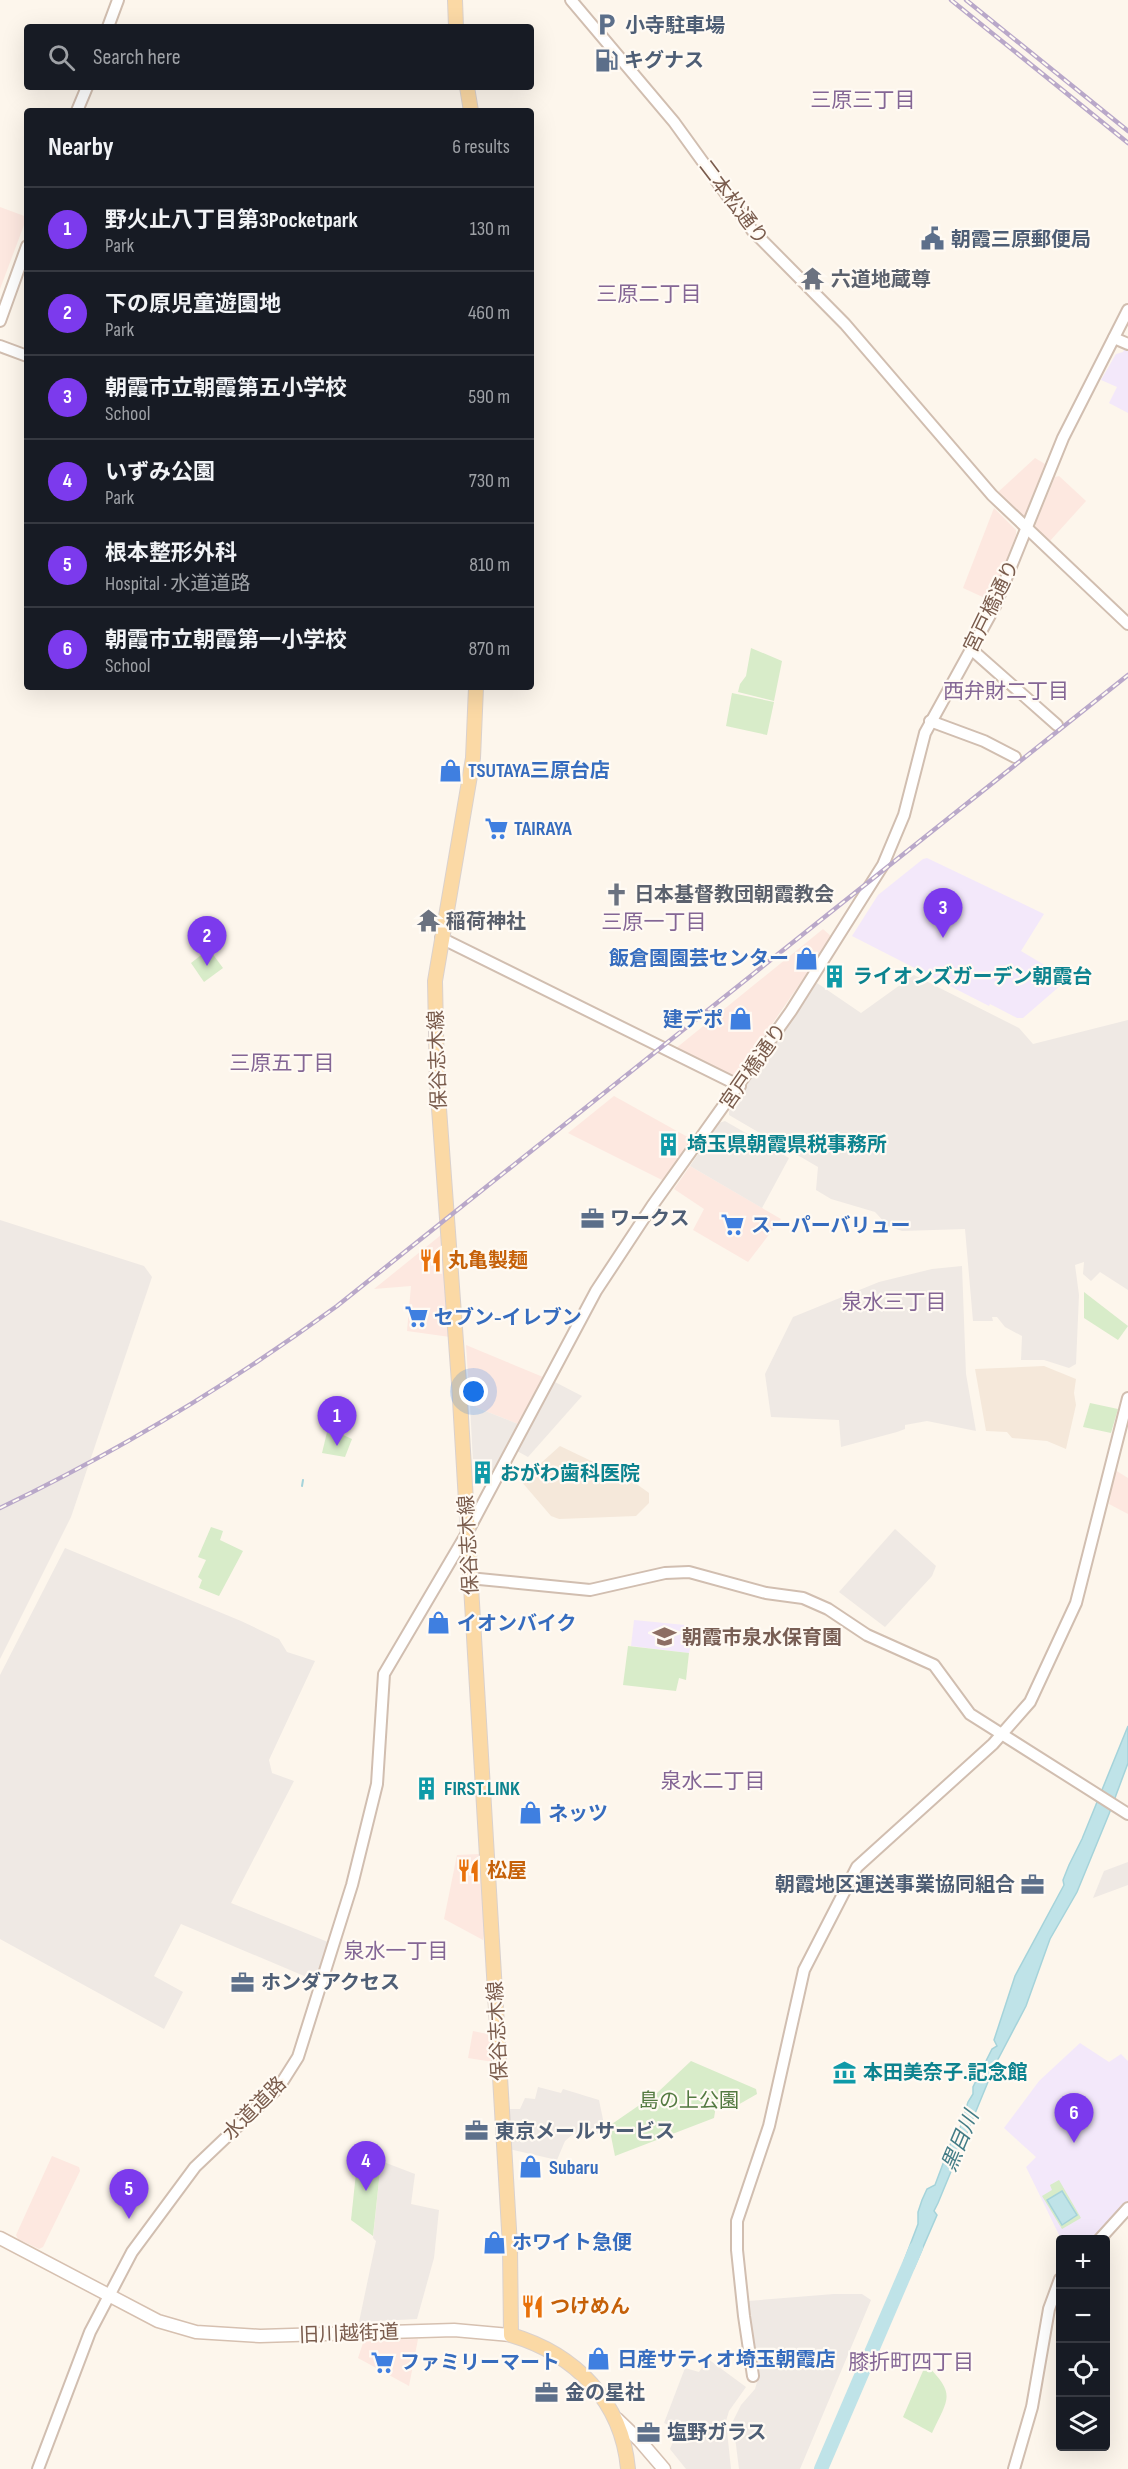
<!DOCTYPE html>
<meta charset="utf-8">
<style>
:root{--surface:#171b24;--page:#20242c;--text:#f1f3f6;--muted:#9ea1a6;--line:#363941;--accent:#7c3aed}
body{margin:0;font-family:"Sofia Sans Condensed","Noto Sans JP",sans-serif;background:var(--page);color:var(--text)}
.controls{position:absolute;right:18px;bottom:18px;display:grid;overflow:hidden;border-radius:6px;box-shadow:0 6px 24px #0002}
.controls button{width:54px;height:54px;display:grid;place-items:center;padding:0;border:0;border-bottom:2px solid var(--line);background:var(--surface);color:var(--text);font:30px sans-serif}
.you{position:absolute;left:474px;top:1392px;width:21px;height:21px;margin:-15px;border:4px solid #fff;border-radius:50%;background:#1a73e8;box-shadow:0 0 0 9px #1a73e833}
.badge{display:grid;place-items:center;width:39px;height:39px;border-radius:50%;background:var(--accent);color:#fff;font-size:20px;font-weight:700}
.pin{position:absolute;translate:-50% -50px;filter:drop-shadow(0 2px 3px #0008)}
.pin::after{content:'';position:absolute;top:32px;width:21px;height:18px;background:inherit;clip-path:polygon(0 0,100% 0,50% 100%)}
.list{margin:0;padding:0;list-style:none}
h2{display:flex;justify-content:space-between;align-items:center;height:78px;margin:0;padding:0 24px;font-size:26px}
h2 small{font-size:20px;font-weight:400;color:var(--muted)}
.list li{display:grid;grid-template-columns:39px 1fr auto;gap:18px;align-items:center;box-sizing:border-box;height:84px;padding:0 24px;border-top:2px solid var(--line)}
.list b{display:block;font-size:22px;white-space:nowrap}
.list p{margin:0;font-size:20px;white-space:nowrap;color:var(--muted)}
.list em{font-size:20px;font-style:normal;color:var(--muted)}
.icon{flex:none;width:33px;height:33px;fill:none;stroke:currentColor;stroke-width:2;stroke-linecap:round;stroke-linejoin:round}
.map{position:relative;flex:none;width:1128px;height:2469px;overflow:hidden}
.search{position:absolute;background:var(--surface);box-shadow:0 6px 24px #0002;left:24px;top:24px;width:510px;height:66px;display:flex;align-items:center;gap:15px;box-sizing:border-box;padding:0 21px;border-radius:6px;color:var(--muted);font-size:22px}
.panel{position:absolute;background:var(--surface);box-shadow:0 6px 24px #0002;left:24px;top:108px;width:510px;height:582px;border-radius:6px}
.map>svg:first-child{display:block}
.residential{fill:#f5e8da}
.commercial{fill:#fde8e0}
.industrial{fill:#efe9e4}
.education{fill:#f3e8fa}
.green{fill:#d8ecc9}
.water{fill:#bfe3e8;stroke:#a5d3da;stroke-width:1.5}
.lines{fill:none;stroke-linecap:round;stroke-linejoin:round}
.stream{stroke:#a5d3da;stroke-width:2}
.river{stroke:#bfe3e8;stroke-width:14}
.tertiary-casing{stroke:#d1beb0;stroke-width:14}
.secondary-casing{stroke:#d6c0b0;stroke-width:15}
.primary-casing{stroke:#dad1cd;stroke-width:16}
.tertiary{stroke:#fff;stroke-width:10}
.secondary{stroke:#fff;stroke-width:12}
.primary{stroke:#fbd9a5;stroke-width:14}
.rail-casing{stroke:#b9a8c9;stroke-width:4.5}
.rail{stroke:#fffaf3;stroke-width:2;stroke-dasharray:7;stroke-linecap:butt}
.labels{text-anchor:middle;stroke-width:4.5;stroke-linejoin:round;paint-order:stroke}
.service-label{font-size:20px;font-weight:bold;fill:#4e5e75;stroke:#fffaf3;text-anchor:start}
.street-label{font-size:20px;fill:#7a5c4d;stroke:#fffaf3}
.worship-label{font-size:20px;font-weight:bold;fill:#5b616d;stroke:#fffaf3;text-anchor:start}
.shop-label{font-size:20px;font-weight:bold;fill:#366cbe;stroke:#fffaf3;text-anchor:start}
.culture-label{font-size:20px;font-weight:bold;fill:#0d838f;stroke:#fffaf3;text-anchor:start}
.food-label{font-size:20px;font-weight:bold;fill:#c56008;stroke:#fffaf3;text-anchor:start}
.education-label{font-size:20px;font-weight:bold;fill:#785e54;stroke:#fffaf3;text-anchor:start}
.park-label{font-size:20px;fill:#537a41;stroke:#fffaf3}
.neighbourhood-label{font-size:21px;fill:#846695;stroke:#fffaf3}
.water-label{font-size:21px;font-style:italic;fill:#437c86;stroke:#fffaf3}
</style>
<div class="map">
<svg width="1128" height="2469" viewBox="0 0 1128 2469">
<rect width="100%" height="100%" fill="#fdf6ec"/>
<g class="residential">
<path d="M1044,1366L1076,1379L1074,1393L1076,1405L1066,1449L1047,1441L1012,1438L1007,1432L986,1431L975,1369Z"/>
<path d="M560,1446L631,1480L649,1493V1503L636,1516L559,1519L551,1516L521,1481Z"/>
</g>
<g class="commercial">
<path d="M0,207L27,217L0,289Z"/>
<path d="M1035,458L1045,464L1025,515L1022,516L997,493Z"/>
<path d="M1059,476L1086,501L1049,542L1036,530L1035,525L1055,477Z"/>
<path d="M994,508L1016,530V535L992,597L987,599L963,588Z"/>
<path d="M823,929L832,937L735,1078L675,1049Z"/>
<path d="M614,1096L693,1140L664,1181L568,1133Z"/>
<path d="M690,1166L781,1219L748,1262L693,1230L704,1209L674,1189Z"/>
<path d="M441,1235L446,1289L450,1337L407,1331L411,1286L374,1289Z"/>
<path d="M466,1345L543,1377L518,1424L470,1405Z"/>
<path d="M1115,1470L1128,1478V1514L1109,1504Z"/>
<path d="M480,1854L485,1930L483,1940L444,1919L457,1855Z"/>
<path d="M473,2031L492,2035L493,2062L468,2058Z"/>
<path d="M52,2156L79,2167L80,2171L43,2247L39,2249L18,2239L16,2235Z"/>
<path d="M418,2339L409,2386L358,2358L364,2340Z"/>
</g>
<g class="industrial">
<path d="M914,975L1019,1028L1033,1044L1128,1020V1290L1100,1272L1091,1281L1083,1274L1084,1262L1075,1265L1079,1295L1076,1364L1069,1368L1044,1360H1021L1022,1336L1005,1327L997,1317H992L993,1321H973L965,1229L902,1231L888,1226L875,1212L831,1199L816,1190L818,1167L729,1115V1111L817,983L861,1013Z"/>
<path d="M725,1121L789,1158L762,1208L690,1166L719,1123Z"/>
<path d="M0,1220L144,1266L152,1277L71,1517L0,1659Z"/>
<path d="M962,1266L966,1374L976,1431L927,1421L905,1425V1429L897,1432L841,1447L839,1420L771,1417L765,1374L793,1317L879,1282L932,1269Z"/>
<path d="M553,1381L582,1396L528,1457L517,1451Z"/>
<path d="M470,1405L518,1424L493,1470L473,1462Z"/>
<path d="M895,1529L936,1566L932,1576L885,1627L839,1592Z"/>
<path d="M65,1548L241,1621L279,1639L287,1652L315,1661L269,1760L272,1773L294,1781L231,1903L328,1942L316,1981L181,1924L154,1976L183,1992L164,2029L0,1939V1675Z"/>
<path d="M1128,1862V1885L1093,1898L1104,1871Z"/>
<path d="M538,2087L561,2093L563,2089L599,2100L606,2134H573L565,2141L557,2160L509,2149L507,2109H520L525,2098L535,2099Z"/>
<path d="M381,2161L415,2174L411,2204L439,2210L434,2258L417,2319L359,2322L376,2241L373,2238Z"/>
<path d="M834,2294H862L871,2300L800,2469H739L733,2421L741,2405L755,2389L759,2375L748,2301Z"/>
<path d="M708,2359L746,2387L729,2411L726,2421L731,2469H686L670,2449L678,2429L664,2423L685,2368L699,2372Z"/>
</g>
<g class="education">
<path d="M1125,348L1128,350V413L1109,403L1117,387L1101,380L1116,354L1123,352Z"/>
<path d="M927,858L1044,914L1021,951L1068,979L1023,1018H1017L990,1004L989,1006L852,936L878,895L923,859Z"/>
<path d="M634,1620L685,1625V1629L696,1631L694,1644H691L689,1653L631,1646Z"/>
<path d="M1080,2043L1109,2062L1121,2054L1128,2061V2206L1094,2239H1061L1026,2167L1036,2157L1004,2128L1039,2081Z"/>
</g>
<g class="green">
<path d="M751,648L782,661L774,701L738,692L740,684L746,676Z"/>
<path d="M732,693L774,702L767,735L726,726Z"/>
<path d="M209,949L223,968L204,982L191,963Z"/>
<path d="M1084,1292L1128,1326L1118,1340L1084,1318Z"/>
<path d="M1090,1403L1118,1409L1111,1433L1083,1427Z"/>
<path d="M328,1428L352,1439L345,1457L322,1453Z"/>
<path d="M211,1527L223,1531L220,1540L243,1551L219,1596L199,1588L202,1580L198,1577L206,1560L198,1557Z"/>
<path d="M628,1646L689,1653L686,1680L679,1678L676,1691L623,1685Z"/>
<path d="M691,2061L756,2089L757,2094L736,2106H716L714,2118L615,2156L609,2126L657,2093Z"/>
<path d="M359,2145L381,2161L373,2236L351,2220Z"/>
<path d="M1059,2180L1081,2218L1062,2229L1042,2196L1052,2190L1050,2185Z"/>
<path d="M926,2364C956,2395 949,2397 932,2433L903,2417Z"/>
</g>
<g class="water">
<path d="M1128,1726V1763L1109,1814L1077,1892L1050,1939L1026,2006L995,2065L938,2203L934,2211L937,2215L914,2268L904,2261L918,2224V2212L922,2200L927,2189L935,2185L953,2137L960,2128L968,2102L973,2094V2087L992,2049L997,2046L994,2040L1015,1976L1064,1885L1063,1880L1069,1865L1082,1839Z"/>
<path d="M1062,2191L1077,2215L1062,2225L1047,2200Z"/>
</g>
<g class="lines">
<path class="stream" d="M302,1486L303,1480"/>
<path class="river" d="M821,2469L916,2248"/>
<defs>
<g id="tertiary">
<path d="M571,0L674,122L752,230L845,324L992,495L1128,624"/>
<path d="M108,27L118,0"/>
<path d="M77,111L87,87"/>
<path d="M0,321L27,246"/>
<path d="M1114,338L1128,344"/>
<path d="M0,346L27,356"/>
<path d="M971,649L1057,725"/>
<path d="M930,721L984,741L1015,757"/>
<path d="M441,938L740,1086"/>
<path d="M469,1578L590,1590L665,1573L689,1572L766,1593L803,1598L828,1609L867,1635L934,1665L970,1714L1128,1814"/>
<path d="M1099,2240L1128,2208"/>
<path d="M753,2376L744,2316L737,2250V2221L769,2126L804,1970L857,1867L993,1744L1030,1702L1076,1603L1128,1398"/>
<path d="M38,2469L90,2332L132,2252L195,2167L279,2087L298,2057L352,1885L377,1784L384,1674L467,1533L596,1291L652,1206L791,1011L883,865L904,815L925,733L995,606L1063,438L1128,310"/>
<path d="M1014,2469L1032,2407L1049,2309L1060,2279"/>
</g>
<g id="secondary">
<path d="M0,2238L158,2321L196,2332L260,2336L454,2330L511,2335"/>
<path d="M617,2419L640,2441L664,2469"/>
</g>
<g id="primary">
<path d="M455,0L456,27"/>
<path d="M467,87L471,111"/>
<path d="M476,687L473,758L435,981L437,1081L459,1383L510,2246L511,2335C575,2354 622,2401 628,2469"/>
</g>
</defs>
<use href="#tertiary" class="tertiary-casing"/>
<use href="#secondary" class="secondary-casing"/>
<use href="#primary" class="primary-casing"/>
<use href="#tertiary" class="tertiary"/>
<use href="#secondary" class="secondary"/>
<use href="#primary" class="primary"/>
<defs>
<g id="rail">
<path d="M951,0L1128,143"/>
<path d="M966,0L1128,131"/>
<path d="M0,1508C119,1451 230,1384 337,1306L1128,675"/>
</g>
</defs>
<use href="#rail" class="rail-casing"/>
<use href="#rail" class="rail"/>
</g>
<defs>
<symbol id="parking-bare" viewBox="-9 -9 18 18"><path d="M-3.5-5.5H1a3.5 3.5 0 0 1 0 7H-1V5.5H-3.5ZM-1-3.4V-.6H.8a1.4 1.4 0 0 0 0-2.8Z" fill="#5c6f8a" stroke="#fffaf3" stroke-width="2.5" paint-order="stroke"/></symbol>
<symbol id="fuel-bare" viewBox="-9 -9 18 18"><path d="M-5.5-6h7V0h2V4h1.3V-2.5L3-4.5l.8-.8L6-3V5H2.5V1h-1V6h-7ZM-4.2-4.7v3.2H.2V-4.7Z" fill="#5c6f8a" stroke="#fffaf3" stroke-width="2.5" paint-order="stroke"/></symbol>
<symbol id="civic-bare" viewBox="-9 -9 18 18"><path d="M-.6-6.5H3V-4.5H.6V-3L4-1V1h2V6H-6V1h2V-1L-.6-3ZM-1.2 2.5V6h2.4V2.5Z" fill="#5c6f8a" stroke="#fffaf3" stroke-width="2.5" paint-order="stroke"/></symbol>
<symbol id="temple-bare" viewBox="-9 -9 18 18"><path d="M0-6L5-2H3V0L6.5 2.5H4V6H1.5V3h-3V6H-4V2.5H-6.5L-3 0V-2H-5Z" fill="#6b7280" stroke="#fffaf3" stroke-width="2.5" paint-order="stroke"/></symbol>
<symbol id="shop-bare" viewBox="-9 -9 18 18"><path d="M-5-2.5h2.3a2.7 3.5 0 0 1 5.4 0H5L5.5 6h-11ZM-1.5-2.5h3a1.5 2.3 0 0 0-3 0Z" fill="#3f7fe0" stroke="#fffaf3" stroke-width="2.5" paint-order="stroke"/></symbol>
<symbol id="supermarket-bare" viewBox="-9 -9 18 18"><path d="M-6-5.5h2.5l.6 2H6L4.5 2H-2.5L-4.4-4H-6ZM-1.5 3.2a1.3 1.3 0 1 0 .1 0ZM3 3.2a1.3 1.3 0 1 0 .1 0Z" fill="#3f7fe0" stroke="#fffaf3" stroke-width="2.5" paint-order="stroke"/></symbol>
<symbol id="church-bare" viewBox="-9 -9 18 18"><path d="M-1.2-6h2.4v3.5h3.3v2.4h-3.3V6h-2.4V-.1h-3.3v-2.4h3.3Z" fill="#6b7280" stroke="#fffaf3" stroke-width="2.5" paint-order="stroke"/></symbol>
<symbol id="building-bare" viewBox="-9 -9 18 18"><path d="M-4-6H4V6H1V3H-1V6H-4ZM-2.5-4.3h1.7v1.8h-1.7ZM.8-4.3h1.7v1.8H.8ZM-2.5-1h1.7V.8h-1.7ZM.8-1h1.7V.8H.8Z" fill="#0f9aa8" stroke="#fffaf3" stroke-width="2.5" paint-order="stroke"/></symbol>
<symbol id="office-bare" viewBox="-9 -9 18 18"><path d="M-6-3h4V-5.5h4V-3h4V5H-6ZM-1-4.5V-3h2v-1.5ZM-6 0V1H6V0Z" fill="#5c6f8a" stroke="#fffaf3" stroke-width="2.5" paint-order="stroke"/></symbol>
<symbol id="restaurant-bare" viewBox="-9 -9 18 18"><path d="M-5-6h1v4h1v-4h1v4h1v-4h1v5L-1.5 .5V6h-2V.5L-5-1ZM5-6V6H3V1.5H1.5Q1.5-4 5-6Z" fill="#e8710a" stroke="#fffaf3" stroke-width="2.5" paint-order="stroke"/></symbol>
<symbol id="school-bare" viewBox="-9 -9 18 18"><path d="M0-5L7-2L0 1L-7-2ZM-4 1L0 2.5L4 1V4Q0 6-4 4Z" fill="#8d6e63" stroke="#fffaf3" stroke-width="2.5" paint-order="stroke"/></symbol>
<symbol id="museum-bare" viewBox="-9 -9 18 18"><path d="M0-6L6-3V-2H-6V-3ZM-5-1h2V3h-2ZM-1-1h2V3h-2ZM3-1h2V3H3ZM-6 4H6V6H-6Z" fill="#0f9aa8" stroke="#fffaf3" stroke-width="2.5" paint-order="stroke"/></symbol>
</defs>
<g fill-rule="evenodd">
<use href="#parking-bare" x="590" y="8" width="33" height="33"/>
<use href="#fuel-bare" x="590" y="44" width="33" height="33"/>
<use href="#civic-bare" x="916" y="222" width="33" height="33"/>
<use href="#temple-bare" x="796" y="262" width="33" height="33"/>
<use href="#shop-bare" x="434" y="754" width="33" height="33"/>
<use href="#supermarket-bare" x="480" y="812" width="33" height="33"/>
<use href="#church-bare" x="600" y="878" width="33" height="33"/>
<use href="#temple-bare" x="412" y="904" width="33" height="33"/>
<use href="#shop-bare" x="790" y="942" width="33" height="33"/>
<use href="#building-bare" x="818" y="960" width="33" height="33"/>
<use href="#shop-bare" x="724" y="1002" width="33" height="33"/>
<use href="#building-bare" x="652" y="1128" width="33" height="33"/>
<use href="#office-bare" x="576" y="1202" width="33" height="33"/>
<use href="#supermarket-bare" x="716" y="1208" width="33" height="33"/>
<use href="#restaurant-bare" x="414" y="1244" width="33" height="33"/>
<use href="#supermarket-bare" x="400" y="1300" width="33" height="33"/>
<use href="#building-bare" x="466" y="1456" width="33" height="33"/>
<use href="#shop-bare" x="422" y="1606" width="33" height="33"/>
<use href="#school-bare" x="648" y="1620" width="33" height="33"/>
<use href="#building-bare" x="410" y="1772" width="33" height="33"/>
<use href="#shop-bare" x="514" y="1796" width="33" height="33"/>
<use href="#restaurant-bare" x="452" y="1854" width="33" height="33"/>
<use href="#office-bare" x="1016" y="1868" width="33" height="33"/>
<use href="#office-bare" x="226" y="1966" width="33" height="33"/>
<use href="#museum-bare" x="828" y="2056" width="33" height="33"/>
<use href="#office-bare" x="460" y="2114" width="33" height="33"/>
<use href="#shop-bare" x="514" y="2150" width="33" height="33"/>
<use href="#shop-bare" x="478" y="2226" width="33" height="33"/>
<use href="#restaurant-bare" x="516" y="2290" width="33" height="33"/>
<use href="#shop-bare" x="582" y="2342" width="33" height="33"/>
<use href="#supermarket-bare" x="366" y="2346" width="33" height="33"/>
<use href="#office-bare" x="530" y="2376" width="33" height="33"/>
<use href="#office-bare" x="632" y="2416" width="33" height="33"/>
</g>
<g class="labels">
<g class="service-label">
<text x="625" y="32">小寺駐車場</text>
<text x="624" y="67">キグナス</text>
<text x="951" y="246">朝霞三原郵便局</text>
<text x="610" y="1225">ワークス</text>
<text x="1015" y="1891" text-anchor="end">朝霞地区運送事業協同組合</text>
<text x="261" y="1989">ホンダアクセス</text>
<text x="495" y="2138">東京メールサービス</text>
<text x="565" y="2399">金の星社</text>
<text x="667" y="2439">塩野ガラス</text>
</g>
<g class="street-label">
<text transform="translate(734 202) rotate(53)" y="7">二本松通り</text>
<text transform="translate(991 606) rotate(-64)" y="7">宮戸橋通り</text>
<text transform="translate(437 1060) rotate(-92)" y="7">保谷志木線</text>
<text transform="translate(753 1066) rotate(-55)" y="7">宮戸橋通り</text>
<text transform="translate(468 1545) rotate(-93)" y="7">保谷志木線</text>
<text transform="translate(497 2031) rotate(-93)" y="7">保谷志木線</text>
<text transform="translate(254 2108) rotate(-45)" y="7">水道道路</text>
<text transform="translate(349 2333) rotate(-2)" y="7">旧川越街道</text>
</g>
<g class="worship-label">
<text x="831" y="286">六道地蔵尊</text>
<text x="634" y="901">日本基督教団朝霞教会</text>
<text x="446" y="928">稲荷神社</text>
</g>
<g class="shop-label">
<text x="468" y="777">TSUTAYA三原台店</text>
<text x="514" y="835">TAIRAYA</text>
<text x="789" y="965" text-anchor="end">飯倉園園芸センター</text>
<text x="723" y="1026" text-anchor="end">建デポ</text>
<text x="751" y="1232">スーパーバリュー</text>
<text x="434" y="1324">セブン-イレブン</text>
<text x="457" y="1630">イオンバイク</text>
<text x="548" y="1820">ネッツ</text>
<text x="549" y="2174">Subaru</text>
<text x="512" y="2249">ホワイト急便</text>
<text x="617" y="2366">日産サティオ埼玉朝霞店</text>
<text x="400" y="2369">ファミリーマート</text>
</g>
<g class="culture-label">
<text x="853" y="983">ライオンズガーデン朝霞台</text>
<text x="687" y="1151">埼玉県朝霞県税事務所</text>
<text x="500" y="1480">おがわ歯科医院</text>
<text x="444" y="1795">FIRST.LINK</text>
<text x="863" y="2079">本田美奈子.記念館</text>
</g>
<g class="food-label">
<text x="448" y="1267">丸亀製麺</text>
<text x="487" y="1877">松屋</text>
<text x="550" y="2313">つけめん</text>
</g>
<g class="education-label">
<text x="682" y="1644">朝霞市泉水保育園</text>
</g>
<g class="park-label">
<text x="689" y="2107">島の上公園</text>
</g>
<g class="neighbourhood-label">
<text x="863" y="107">三原三丁目</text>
<text x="649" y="301">三原二丁目</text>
<text x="1006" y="698">西弁財二丁目</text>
<text x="654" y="929">三原一丁目</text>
<text x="282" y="1070">三原五丁目</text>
<text x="894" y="1309">泉水三丁目</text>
<text x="713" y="1788">泉水二丁目</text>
<text x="396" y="1958">泉水一丁目</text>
<text x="911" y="2369">膝折町四丁目</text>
</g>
<g class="water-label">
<text transform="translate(960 2141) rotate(-67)" y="7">黒目川</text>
</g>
</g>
</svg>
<div class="controls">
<button>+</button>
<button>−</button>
<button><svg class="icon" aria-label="locate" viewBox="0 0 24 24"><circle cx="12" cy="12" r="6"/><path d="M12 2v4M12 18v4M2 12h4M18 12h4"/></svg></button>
<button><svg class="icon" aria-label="layers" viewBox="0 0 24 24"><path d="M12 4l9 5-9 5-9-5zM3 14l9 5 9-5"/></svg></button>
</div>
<div class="you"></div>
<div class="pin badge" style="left:337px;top:1446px">1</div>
<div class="pin badge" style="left:207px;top:966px">2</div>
<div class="pin badge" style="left:943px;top:938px">3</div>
<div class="pin badge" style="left:366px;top:2191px">4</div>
<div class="pin badge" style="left:129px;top:2219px">5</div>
<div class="pin badge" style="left:1074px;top:2143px">6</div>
<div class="search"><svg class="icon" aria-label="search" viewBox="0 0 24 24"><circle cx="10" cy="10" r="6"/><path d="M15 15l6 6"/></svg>Search here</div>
<section class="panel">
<h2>Nearby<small>6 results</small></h2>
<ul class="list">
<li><span class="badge">1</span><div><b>野火止八丁目第3Pocketpark</b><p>Park</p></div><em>130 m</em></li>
<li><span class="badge">2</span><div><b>下の原児童遊園地</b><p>Park</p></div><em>460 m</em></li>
<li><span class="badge">3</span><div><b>朝霞市立朝霞第五小学校</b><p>School</p></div><em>590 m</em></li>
<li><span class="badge">4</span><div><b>いずみ公園</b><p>Park</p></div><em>730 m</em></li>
<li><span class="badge">5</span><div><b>根本整形外科</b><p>Hospital · 水道道路</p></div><em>810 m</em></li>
<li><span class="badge">6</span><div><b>朝霞市立朝霞第一小学校</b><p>School</p></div><em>870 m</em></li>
</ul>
</section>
</div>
